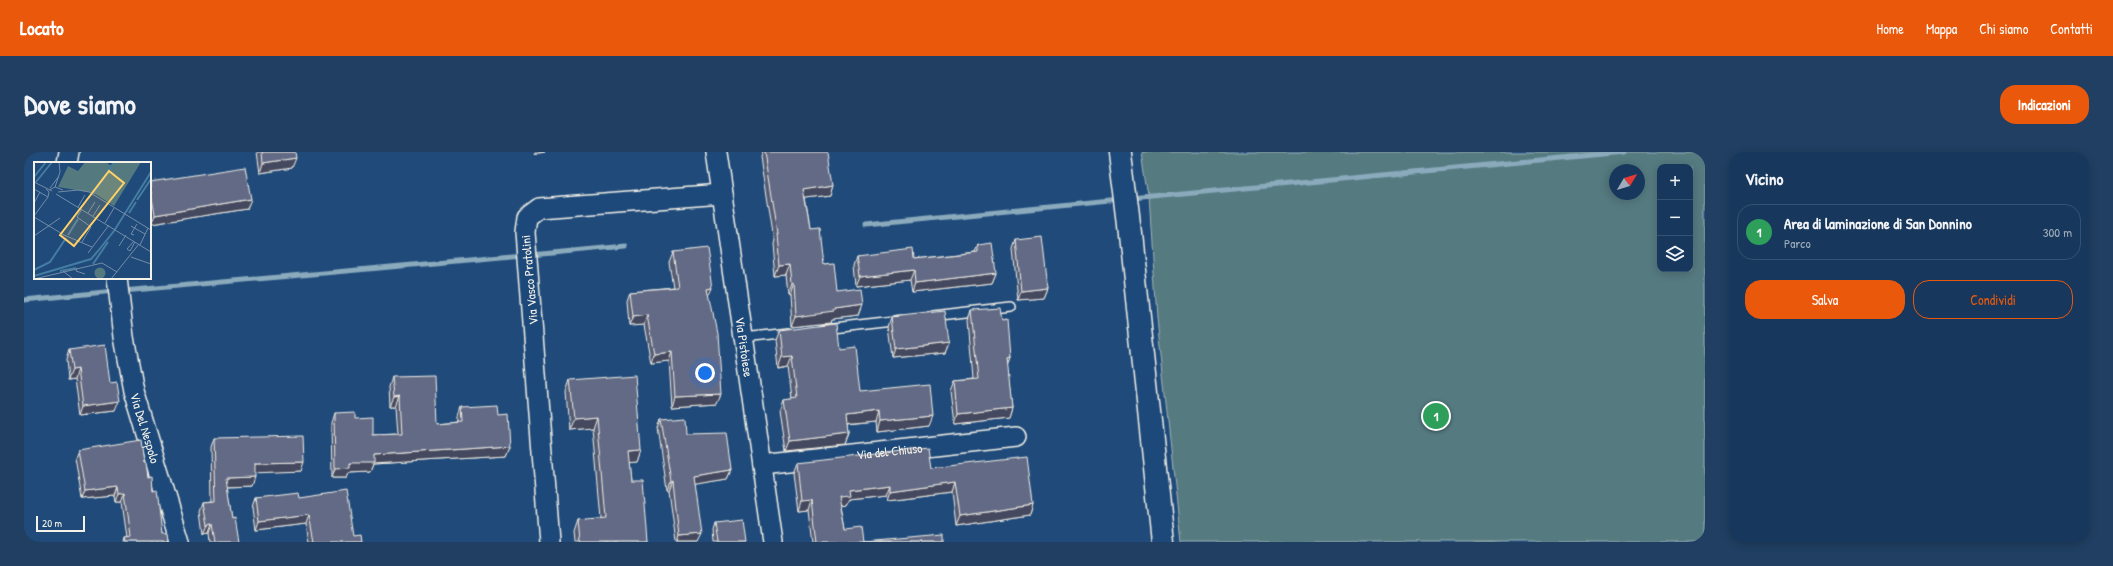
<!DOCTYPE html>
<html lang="it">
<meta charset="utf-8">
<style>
:root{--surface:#17385c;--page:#203f62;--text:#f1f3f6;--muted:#9eacbb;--line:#365272;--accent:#ea580c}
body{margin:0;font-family:"Patrick Hand",sans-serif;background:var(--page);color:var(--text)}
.controls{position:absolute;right:12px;top:12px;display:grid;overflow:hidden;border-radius:8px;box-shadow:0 2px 10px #0003}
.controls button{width:36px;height:36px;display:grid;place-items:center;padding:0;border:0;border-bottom:1px solid var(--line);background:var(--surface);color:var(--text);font:20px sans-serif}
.compass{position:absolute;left:1585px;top:12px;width:36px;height:36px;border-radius:50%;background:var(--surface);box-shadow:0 2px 10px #0003;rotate:52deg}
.scale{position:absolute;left:12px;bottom:10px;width:49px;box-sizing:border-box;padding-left:4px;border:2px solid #f4f1e8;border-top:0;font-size:11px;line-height:14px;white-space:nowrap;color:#f4f1e8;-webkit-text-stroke:3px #1f4a7a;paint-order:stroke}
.you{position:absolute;left:681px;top:221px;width:14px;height:14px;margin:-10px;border:3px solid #fff;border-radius:50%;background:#1a73e8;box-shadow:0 0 0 6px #1a73e833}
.badge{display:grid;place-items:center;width:26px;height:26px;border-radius:50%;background:var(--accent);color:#fff;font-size:13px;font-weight:700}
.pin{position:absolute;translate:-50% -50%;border:2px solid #fff;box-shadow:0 1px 4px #0006}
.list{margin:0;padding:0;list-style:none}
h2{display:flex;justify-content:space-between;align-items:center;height:52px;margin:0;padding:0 16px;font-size:17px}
h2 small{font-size:13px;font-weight:400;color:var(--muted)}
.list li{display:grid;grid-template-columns:26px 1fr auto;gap:12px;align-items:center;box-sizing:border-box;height:56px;margin:0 8px 8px;padding:0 8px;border:1px solid var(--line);border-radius:16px}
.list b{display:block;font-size:15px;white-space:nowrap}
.list p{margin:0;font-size:13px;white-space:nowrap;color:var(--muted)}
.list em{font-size:13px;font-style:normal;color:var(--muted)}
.actions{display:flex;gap:8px;padding:12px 16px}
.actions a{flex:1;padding:9px 0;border:1px solid var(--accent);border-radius:16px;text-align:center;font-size:14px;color:var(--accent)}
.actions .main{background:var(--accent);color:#fff}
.icon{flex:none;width:22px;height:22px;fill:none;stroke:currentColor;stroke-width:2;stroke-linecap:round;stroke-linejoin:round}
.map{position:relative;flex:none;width:1681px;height:390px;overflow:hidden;border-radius:16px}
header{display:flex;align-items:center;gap:24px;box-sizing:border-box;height:56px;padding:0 20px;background:var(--accent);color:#fff}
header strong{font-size:19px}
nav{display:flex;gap:22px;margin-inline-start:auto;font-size:14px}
.intro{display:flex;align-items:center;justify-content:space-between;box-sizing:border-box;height:96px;padding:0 24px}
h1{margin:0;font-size:28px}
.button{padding:10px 18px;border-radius:16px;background:var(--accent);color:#fff;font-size:14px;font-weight:700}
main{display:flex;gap:24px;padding:0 24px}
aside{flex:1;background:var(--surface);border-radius:16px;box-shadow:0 2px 10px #0003}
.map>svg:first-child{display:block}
.green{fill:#547a80;stroke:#a4b6b4;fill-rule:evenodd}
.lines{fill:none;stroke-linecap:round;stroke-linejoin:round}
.stream{stroke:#8babbd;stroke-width:5}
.lane-casing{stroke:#f4f1e8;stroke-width:12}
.street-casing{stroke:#f4f1e8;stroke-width:22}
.primary-casing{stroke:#f4f1e8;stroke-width:25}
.lane{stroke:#1f4a7a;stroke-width:9}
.street{stroke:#1f4a7a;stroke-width:19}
.primary{stroke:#1f4a7a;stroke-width:22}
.wall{fill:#545b73;stroke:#f4f1e8}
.shaded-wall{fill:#454a5e;stroke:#f4f1e8}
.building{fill:#626a86;stroke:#f4f1e8}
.labels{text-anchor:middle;stroke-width:3;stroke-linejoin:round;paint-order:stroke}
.street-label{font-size:13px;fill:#f4f1e8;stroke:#1f4a7a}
.inset-river{fill:none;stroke:#457ca1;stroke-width:2}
.inset-road{fill:none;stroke:#748da6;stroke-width:1}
.view{fill:#ffd166;fill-opacity:0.15;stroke:#ffd166;stroke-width:2}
.inset-edge{fill:none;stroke:#f4f1e8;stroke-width:2}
</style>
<header>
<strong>Locato</strong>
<nav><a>Home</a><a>Mappa</a><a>Chi siamo</a><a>Contatti</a></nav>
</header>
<div class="intro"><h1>Dove siamo</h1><a class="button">Indicazioni</a></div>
<main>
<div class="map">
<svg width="1681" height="390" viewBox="0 0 1681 390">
<rect width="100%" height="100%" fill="#1f4a7a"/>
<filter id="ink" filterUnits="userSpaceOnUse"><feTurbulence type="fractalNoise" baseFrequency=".025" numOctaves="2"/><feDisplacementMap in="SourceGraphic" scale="8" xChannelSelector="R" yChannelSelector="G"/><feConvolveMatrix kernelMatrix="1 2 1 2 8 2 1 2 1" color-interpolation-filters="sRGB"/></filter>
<g filter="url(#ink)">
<path class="green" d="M1118,0H1681V390H1157L1133,166L1125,45ZM1636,15H1666V117H1636ZM1591,18H1615V42H1591Z"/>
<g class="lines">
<g class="stream">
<path d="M1107,47L1600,0"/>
<path d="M842,73L1097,48"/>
<path d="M507,103L602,94"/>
<path d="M99,139L499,103"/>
<path d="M0,148L91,139"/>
</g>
<defs>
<g id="lane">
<path d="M909,164L987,155"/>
<path d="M800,177L879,168"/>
<path d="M719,186L765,181"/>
</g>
<g id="street">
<path id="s1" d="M692,0L749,390"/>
<path d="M43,11L45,0"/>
<path id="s2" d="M93,126L100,185L110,239L156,390"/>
<path id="s3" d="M738,313L992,285"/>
<path d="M525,390L501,80L503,65L515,56L698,42"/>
</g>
<path id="primary" d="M1096,0L1106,81L1139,390"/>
</defs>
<use href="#lane" class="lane-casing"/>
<use href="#street" class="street-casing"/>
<use href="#primary" class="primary-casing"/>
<use href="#lane" class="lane"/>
<use href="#street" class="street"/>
<use href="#primary" class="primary"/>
</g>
<g class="wall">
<path d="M233,0H271L268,16L236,21Z"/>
<path d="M738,0H740L809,33L806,44L782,47L787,78L800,112L813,140L834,164L808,167L807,170L768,174L766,143H764L762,123L751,124L748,92L749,89L736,5Z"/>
<path d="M126,34L223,57L127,72L126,65Z"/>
<path d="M992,88L1024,136L1020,146L994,148L989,97Z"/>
<path d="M954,93L972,121L968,131L888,140L886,128L832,134L830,113L833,104L890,107L951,100Z"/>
<path d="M649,100L685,144L693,251L648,254L645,209L627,211L620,173L605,174L603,148L606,139L649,135L645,110Z"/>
<path d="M948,158L978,169L986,206L983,214L988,256L985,266L931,272L927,239L931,229L950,227L945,168Z"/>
<path d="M868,165L925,191L921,201L869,206L865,175Z"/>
<path d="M755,178L815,196L836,239L905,274L853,280L852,270L824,273L825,282L821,293L762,299L756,259L760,248L768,247L764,214L754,216L751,188Z"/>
<path d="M45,198L86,231L92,259L56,263L51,227L44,228L42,208Z"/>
<path d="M368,225L413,272L435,270V265L438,255L474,263L486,294L482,304L349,312L346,320L324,321L322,326H308L307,271L310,261L331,266L349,283L374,282L372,254H366L365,235Z"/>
<path d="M546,228L617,298L613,310H605L607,328L624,390H551L550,381L554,369L577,367L569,276L545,278L542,240Z"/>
<path d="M637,267L662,282L708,318L704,327L671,332L674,390H652L645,338H643L634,276Z"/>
<path d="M190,286L277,319L231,320L228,334L203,335L208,367L215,390H186L185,381L180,382L177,359L180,350L188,349L187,295Z"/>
<path d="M54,298L120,311L129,339L138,382L145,390H99L100,386H103L98,350H92L91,344L58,347L51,306Z"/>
<path d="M774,311L907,316L1009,353L1006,363L932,374L928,340L863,348L862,343L825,347L822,353L817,354L821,377L839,390H920H789L785,358L775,359L770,321Z"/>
<path d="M232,346H275L329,384L337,390H285L282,372L232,378L229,355Z"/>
<path d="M690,371L721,390H689L688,378Z"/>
</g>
<g class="shaded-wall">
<path d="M511,0H521L510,2Z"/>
<path d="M272,6L268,16L236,21L239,11Z"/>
<path d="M809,33L806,44L776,48L780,38Z"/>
<path d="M227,47L223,57L127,72L131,63Z"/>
<path d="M766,112L762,123L751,124L755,113Z"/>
<path d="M890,118L886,128L832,134L836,124Z"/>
<path d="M972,121L968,131L888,140L891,131Z"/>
<path d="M770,132L766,143H764L768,133Z"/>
<path d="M689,135L685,144L684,136Z"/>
<path d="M1024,136L1020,146L994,148L997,139Z"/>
<path d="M838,153L834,164L808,167L807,170L768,174L772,164L810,157Z"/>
<path d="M623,163L620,173L605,174L609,165Z"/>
<path d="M925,191L921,201L869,206L872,197Z"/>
<path d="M648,200L645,209L627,211L630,202Z"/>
<path d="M768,204L764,214L754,216L758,205Z"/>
<path d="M986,206L983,216V207Z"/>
<path d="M54,217L51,227L44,228L48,218Z"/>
<path d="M697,242L693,251L648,254L651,244Z"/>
<path d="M376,244L372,254H366L370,245Z"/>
<path d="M96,249L92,259L56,263L59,254Z"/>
<path d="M988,256L985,266L931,272L934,262Z"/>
<path d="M855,259L852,270L819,273L823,263Z"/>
<path d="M573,264L569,276L545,278L550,266Z"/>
<path d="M909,264L905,274L853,280L856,269Z"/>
<path d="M825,282L821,293L762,299L766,289Z"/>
<path d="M486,294L482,304L349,312L346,320L324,321L322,326H308L311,317L350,303Z"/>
<path d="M617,298L613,310L600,311L604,299Z"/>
<path d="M280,310L277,319L228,321L231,311Z"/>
<path d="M708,318L704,327L667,333L670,324Z"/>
<path d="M231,325L228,334L199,335L202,326Z"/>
<path d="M649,328L645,338H643L647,329Z"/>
<path d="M931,330L928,340L863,348L866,339Z"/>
<path d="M866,333L862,343L825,347L822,353L811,355L815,345L825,338Z"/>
<path d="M94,335L91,344L58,347L61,339Z"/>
<path d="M101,341L98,350H92L95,342Z"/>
<path d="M788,348L785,358L775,359L778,349Z"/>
<path d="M1009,353L1006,363L932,374L936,364Z"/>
<path d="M285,363L282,372L232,378L235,369Z"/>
<path d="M188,372L185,381L180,382L184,373Z"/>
<path d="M678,382L674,390H653L655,384Z"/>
</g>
<g class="building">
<path d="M238,0H271L272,6L239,11Z"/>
<path d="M740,0H804L809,33L780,38L787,78L796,77L800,112L810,111L813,140L836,137L838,153L810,157V159L772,164L770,132L768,133L766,112L755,113L752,82H753Z"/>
<path d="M221,15L227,47L131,63L126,34V30Z"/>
<path d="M1018,85L1024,136L997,139L992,88Z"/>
<path d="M968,91L972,121L891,131L890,118L836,124L833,104L889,97L890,107L954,100V93Z"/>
<path d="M683,96L689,135L684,136L693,181L697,242L651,244L648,200L630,202L623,163L609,165L606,139L654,135L649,100Z"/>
<path d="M976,156L978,169L983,168L986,206L983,207L988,256L934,262L931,229L955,227L948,158Z"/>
<path d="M921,159L925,191L872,197L868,165Z"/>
<path d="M812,171L815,196L831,194L836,239L906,232L909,264L856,269L855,259L823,263L825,282L766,289L760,248L773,246L768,204L758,205L755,178Z"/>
<path d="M81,193L86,231L93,230L96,249L59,254L54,217L48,218L45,198Z"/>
<path d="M611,223L617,298L604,299L607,328H619L624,390H556L554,369L582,366L573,264L550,266L546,228Z"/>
<path d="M411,224L413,272L439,270L438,255L473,253L474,263L484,262L486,294L350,303V311H326V316L311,317L310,261L331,260V266L349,265V283L378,282L376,244L370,245L368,225Z"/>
<path d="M661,265L662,282L703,281L708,318L670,324L678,382L655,384L649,328L647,329L637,267Z"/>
<path d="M279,284L280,310L231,311V325L202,326L208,367L211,366L215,390H191L188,372L184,373L180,350L192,349L190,286Z"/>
<path d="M117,288L120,311H122L124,325L128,324L129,339L133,338L138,382H144L145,390H101L100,386L107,385L101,341L95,342L94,335L61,339L54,298Z"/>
<path d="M904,296L907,316L1003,305L1009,353L936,364L931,330L866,339V333L825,338L826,344L815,345L821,377L837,375L839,390L920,383V390H793L788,348L778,349L774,311Z"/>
<path d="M322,339L329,384L336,383L337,390H288H290L285,363L235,369L232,346L274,341L275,346Z"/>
<path d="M718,368L721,390H693L690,371Z"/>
</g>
</g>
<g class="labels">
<g class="street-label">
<text transform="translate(505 128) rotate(-95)" y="5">Via Vasco Pratolini</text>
<text dy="5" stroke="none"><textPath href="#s1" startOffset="197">Via Pistoiese</textPath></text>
<text dy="5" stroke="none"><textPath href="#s2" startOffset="153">Via Del Nespolo</textPath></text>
<text dy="5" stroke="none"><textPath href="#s3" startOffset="128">Via del Chiuso</textPath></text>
</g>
</g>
<g transform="translate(10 10)">
<rect width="117" height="117" fill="#1f4a7a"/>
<path d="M51,0H71L78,4L80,0H107L80,44L60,31L24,25L34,4L44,9ZM60.5 111a5.5 5.5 0 1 1 11 0a5.5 5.5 0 1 1-11 0Z" fill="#547a80"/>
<path class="inset-river" d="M0,15L12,0M2,20L18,0M60,32L80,0M103,38L117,17M95,51L102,40M34,73L44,57M64,89L80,69L117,10M59,102L74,80M0,108L16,100L32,76M26,109L42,106M0,114L57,97L64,89"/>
<path class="inset-road" d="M0,20L18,29M21,25L26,10L25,0M16,26L25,14M0,27L14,35M15,28L21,25L29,28M24,30L44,28L55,30L117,68M22,32L117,90M0,41L6,30M44,45L51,33M48,47L43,55L57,65L48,80M54,51L61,40M0,54L14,35L15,30L12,27M59,54L66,43M0,55L30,73L58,85M71,61L80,46M97,64L111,72M100,73L97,72L103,62M0,74L26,56M100,79L93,87L96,89L101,80M106,83L114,66M85,84L92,73M54,91L75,63M97,95L117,102M43,106L42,109L51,112M29,109L39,117M0,117L68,101L83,110M77,117L105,82"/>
<path class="view" d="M75,9L90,21L40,84L26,73Z"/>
<rect width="117" height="117" class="inset-edge"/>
</g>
</svg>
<div class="controls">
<button>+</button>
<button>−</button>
<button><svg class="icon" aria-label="layers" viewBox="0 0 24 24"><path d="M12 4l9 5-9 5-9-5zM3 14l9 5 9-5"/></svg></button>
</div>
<svg class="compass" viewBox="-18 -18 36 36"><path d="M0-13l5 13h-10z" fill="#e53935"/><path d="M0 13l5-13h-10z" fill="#9eacbb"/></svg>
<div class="scale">20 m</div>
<div class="you"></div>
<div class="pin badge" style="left:1412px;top:264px;background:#2e9e5b">1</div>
</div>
<aside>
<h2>Vicino<small></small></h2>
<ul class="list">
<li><span class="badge" style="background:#2e9e5b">1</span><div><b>Area di laminazione di San Donnino</b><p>Parco</p></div><em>300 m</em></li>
</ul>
<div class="actions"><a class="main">Salva</a><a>Condividi</a></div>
</aside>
</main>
